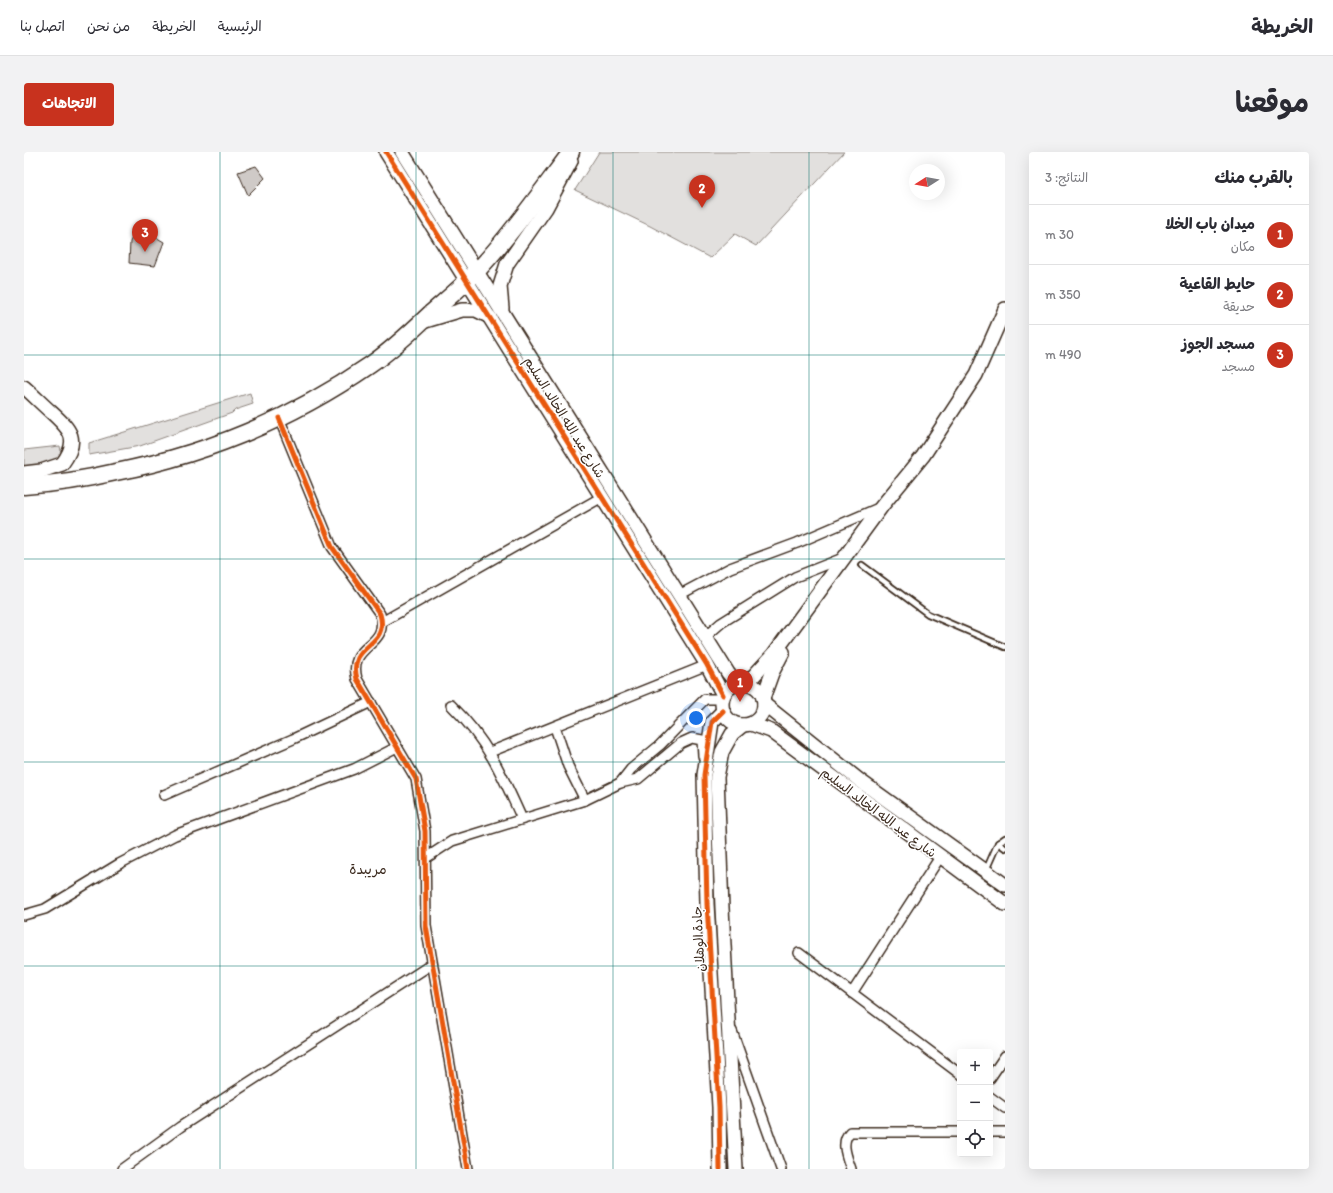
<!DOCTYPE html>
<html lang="ar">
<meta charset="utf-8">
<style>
:root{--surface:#fff;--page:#f2f2f3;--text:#2b2b33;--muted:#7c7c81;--line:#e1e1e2;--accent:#c8321e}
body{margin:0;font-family:Itim,"Playpen Sans Arabic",sans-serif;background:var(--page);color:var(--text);direction:rtl}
.controls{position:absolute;right:12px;bottom:12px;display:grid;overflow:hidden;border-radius:4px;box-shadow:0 4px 16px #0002}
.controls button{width:36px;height:36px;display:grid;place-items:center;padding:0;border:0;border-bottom:1px solid var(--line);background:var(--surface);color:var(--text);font:20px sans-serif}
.compass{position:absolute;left:885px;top:12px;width:36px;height:36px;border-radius:50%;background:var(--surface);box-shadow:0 4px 16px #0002;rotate:259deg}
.you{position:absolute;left:672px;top:566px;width:14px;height:14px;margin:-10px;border:3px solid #fff;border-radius:50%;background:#1a73e8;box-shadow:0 0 0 6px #1a73e833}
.badge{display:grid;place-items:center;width:26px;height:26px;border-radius:50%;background:var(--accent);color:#fff;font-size:13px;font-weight:700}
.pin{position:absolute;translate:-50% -33px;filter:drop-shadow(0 1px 2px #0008)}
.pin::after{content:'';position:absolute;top:21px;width:14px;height:12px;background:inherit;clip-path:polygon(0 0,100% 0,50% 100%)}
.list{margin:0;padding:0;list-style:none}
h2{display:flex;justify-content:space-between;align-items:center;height:52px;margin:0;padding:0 16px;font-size:17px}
h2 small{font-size:13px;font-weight:400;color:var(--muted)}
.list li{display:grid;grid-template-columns:26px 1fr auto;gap:12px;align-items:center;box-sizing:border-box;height:60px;padding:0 16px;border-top:1px solid var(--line)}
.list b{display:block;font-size:15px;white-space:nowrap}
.list p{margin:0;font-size:13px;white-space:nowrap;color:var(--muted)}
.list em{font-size:13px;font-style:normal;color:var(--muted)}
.icon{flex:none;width:22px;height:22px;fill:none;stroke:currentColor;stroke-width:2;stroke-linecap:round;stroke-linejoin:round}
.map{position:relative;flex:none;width:981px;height:1017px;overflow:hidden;direction:ltr;border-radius:4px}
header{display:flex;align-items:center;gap:24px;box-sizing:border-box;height:56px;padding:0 20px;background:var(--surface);border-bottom:1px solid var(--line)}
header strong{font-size:19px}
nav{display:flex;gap:22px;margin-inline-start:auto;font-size:14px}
.intro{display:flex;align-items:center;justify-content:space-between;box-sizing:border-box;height:96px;padding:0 24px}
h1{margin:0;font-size:28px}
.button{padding:10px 18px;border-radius:4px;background:var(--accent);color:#fff;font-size:14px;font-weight:700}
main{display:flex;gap:24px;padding:0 24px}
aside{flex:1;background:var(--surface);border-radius:4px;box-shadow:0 4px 16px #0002}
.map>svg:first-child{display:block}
.green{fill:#e2e0de;stroke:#8e857e}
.building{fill:#cfcac7;stroke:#3b2a1e}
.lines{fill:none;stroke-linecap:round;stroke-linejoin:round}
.lane-casing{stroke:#3b2a1e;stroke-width:8}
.street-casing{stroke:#3b2a1e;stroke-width:12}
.secondary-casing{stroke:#3b2a1e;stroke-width:16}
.highway-casing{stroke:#3b2a1e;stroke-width:19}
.lane{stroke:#fff;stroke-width:4.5}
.street{stroke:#fff;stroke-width:9}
.secondary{stroke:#fff;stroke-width:13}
.highway{stroke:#fff;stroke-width:16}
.cycleway-casing{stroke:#fff;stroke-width:8}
.cycleway{stroke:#e8590c;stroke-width:5}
.grid{fill:none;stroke:#0f766e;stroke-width:1;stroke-opacity:0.55}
.labels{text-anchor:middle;stroke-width:3;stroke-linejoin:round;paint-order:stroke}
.street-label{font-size:13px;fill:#3b2a1e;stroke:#fff}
.neighbourhood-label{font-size:14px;fill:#3b2a1e;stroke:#fff}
</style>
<header>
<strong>الخريطة</strong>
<nav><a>الرئيسية</a><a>الخريطة</a><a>من نحن</a><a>اتصل بنا</a></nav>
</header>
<div class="intro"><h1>موقعنا</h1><a class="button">الاتجاهات</a></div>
<main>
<aside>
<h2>بالقرب منك<small>النتائج: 3</small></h2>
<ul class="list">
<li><span class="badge">1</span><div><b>ميدان باب الخلا</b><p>مكان</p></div><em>30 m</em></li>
<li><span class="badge">2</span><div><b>حايط القاعية</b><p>حديقة</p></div><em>350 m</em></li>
<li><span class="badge">3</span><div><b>مسجد الجوز</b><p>مسجد</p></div><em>490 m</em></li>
</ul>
</aside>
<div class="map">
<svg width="981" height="1017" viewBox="0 0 981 1017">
<rect width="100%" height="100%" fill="#fff"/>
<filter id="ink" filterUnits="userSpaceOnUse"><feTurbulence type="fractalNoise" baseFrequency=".025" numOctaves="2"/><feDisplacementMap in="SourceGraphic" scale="8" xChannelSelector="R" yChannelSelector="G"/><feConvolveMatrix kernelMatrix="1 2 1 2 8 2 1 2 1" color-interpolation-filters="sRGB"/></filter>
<g filter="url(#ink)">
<g class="green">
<path d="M575,0H820L732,94L711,82L686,106L626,74L551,38Z"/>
<path d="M226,241L229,252L211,258L208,261L116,294L65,303V291Z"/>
<path d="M36,294L38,304L34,311L0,316V298Z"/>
</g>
<g class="building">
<path d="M232,14L241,26L224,43L214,20Z"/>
<path d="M113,74L140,90L131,114L105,111L106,90Z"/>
</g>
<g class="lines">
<defs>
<g id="lane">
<path d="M838,413L904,462L981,495"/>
<path d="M974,691L981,696"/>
<path d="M962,718L974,691L981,686"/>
</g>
<g id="street">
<path d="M255,266L308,395L356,462C366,497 323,490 333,527L392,627L401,679L402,774L444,1017"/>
<path d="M655,443L706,416L773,391L857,355"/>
<path d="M358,470L578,345"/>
<path d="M681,485L697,471L771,425L819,406"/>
<path d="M427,553C463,588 478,622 498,667"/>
<path d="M531,575L544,614L561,648"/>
<path d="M466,600L683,513"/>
<path d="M596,631L607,617L636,593L681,547H698"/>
<path d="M140,643L269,587L347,550"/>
<path d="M402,706L428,689L561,648L596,631L614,627L657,591L668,586L678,588L679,604"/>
<path d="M0,763L21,757L95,712L151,683L330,617L373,595"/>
<path d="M775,801L936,922"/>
<path d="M828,841L916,705"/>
<path d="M708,879L757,1017"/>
<path d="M966,926L981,904"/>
<path d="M966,945L981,956"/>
<path d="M966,980H981"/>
<path d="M98,1017L156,975L408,812"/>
<path d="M827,1017C823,1005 816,990 826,980H936"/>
</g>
<g id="secondary">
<path d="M362,0L683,513L699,543"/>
<path d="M378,0L704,521L712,531"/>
<path d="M478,156L476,134L483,112L522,56L547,9"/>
<path d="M398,170L438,158H452L466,165"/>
<path d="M0,235C9,243 18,252 27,260C47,278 56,288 38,312L17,319L0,321"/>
<path d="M724,530L749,503L858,354L899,304L952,223L981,157"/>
<circle cx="719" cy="552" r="21"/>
<path d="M739,546L748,521L759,500"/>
<path d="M740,552L835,628L981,733"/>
<path d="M727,572L747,579L981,752"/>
<path d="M696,1017L695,955L683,752L680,623L688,570L699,559"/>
<path d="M712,1017L698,756L693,625L698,600L708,582L719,573"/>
</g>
<path id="highway" d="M0,334C31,332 62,327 92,320C184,302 269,266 346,213C368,198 388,179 407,161C423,147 439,134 454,118C488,81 517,40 547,0"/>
</defs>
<use href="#lane" class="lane-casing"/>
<use href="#street" class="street-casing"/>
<use href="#secondary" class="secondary-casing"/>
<use href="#highway" class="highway-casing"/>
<use href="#lane" class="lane"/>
<use href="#street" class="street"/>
<use href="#secondary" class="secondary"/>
<use href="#highway" class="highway"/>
<defs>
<g id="cycleway">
<path d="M362,0L683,513L699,543"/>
<path d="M255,266L308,395L356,462C366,497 323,490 333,527L392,627L401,679L402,774L444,1017"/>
<path d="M696,1017L695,955L683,752L680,623L688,570L699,559"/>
</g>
</defs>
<use href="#cycleway" class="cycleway-casing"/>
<use href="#cycleway" class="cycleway"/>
</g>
</g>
<path class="grid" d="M196,0V1017M392,0V1017M589,0V1017M785,0V1017M0,203H981M0,407H981M0,610H981M0,814H981"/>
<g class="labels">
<g class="street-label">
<text transform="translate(541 265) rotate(58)" y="5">شارع عبد الله الخالد السليم</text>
<text transform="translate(855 660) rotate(37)" y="5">شارع عبد الله الخالد السليم</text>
<text transform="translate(674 787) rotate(-93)" y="5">جادة الوهلان</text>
</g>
<g class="neighbourhood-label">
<text x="344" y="722">مريبدة</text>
</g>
</g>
</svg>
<div class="controls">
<button>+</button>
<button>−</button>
<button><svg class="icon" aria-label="locate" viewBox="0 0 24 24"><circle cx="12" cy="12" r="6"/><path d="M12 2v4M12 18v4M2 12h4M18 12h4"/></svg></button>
</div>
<svg class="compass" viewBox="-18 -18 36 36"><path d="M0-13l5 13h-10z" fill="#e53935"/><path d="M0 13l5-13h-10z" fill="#7c7c81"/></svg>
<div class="you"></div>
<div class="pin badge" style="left:716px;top:550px">1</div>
<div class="pin badge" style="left:678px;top:56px">2</div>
<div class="pin badge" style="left:121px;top:100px">3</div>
</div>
</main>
